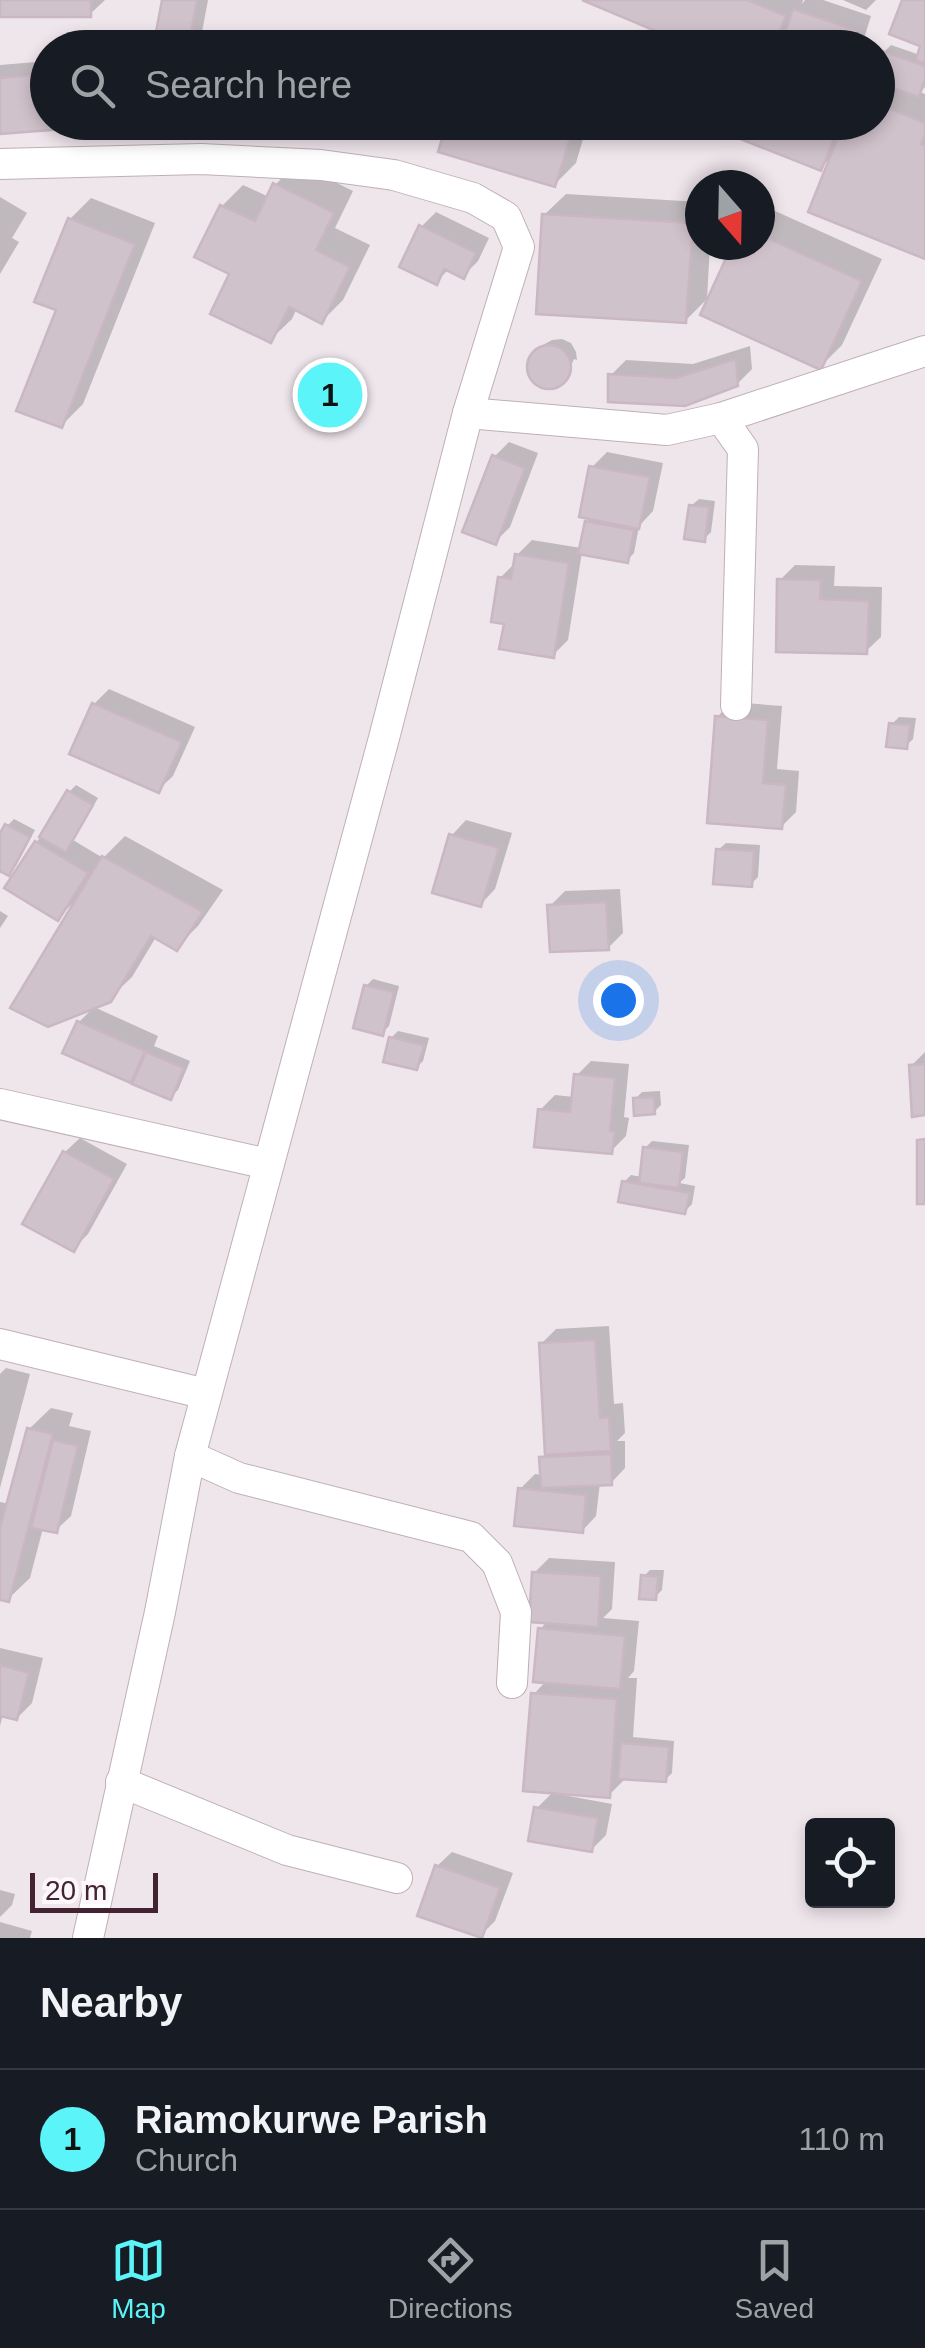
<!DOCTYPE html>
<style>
:root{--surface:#171b24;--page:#20242c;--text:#f1f3f6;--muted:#9ea1a6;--line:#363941;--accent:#5af4f9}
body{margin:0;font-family:Helvetica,sans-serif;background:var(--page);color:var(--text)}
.controls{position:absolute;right:30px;bottom:30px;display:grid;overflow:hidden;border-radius:10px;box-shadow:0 5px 15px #0003}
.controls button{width:90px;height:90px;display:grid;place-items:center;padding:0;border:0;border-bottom:2px solid var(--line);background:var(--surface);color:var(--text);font:50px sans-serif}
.compass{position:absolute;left:685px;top:170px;width:90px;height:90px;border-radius:50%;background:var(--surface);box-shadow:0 5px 15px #0003;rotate:160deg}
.scale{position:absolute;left:30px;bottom:25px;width:128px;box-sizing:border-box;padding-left:10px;border:5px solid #432332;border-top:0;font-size:28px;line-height:35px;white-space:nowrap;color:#432332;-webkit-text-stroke:8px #fbf7fa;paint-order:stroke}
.you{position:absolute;left:618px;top:1000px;width:35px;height:35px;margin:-25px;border:8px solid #fff;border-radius:50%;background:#1a73e8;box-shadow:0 0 0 15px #1a73e833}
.badge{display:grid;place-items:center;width:65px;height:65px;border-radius:50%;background:var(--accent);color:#111;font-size:32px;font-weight:700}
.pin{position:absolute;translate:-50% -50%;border:5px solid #fff;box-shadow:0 2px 10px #0006}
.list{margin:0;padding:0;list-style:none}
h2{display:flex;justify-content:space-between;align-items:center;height:130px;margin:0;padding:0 40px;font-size:42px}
h2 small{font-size:32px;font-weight:400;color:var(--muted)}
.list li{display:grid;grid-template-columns:65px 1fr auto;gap:30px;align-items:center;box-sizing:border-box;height:140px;padding:0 40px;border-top:2px solid var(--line)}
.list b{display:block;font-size:38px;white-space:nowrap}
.list p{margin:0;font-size:32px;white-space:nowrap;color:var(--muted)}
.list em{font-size:32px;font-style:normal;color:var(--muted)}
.icon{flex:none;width:55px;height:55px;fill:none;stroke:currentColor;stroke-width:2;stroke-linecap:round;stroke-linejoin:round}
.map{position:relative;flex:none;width:925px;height:1938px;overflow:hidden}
.search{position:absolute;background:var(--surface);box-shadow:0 5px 15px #0003;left:30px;right:30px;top:30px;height:110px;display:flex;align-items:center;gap:25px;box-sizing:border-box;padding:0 35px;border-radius:55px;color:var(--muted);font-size:38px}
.sheet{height:270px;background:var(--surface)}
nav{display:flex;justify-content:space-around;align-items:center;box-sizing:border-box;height:140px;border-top:2px solid var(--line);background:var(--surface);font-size:28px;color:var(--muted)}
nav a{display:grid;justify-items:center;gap:5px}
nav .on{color:var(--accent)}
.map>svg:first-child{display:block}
.shadow{fill:#0003}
.building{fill:#d0c2cb;stroke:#cab7c3;stroke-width:2.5}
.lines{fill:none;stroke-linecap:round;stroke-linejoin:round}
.minor-casing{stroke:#bfafb8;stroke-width:32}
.minor{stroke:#fff;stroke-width:30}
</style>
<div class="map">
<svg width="925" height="1938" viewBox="0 0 925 1938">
<rect width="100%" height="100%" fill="#efe6ec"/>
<g class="shadow">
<path d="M0,0H105L90,14Z"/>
<path d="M165,0H208L199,48H156Z"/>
<path d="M589,0H803L802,4L805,0H823L871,16L861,48H703Z"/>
<path d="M843,0H876L866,10Z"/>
<path d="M905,0H925V87L920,92L925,94V257L834,155L820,168L736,122H878V72L884,52L891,45L920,55L924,44Z"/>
<path d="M48,61V122H101L0,131V65Z"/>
<path d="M449,122H588L576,163L555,184Z"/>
<path d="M297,163L353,191L335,228L370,245L343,300L322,321L297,308L292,319L270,340L233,273L222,206L243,185L269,197L275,185Z"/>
<path d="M566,194L700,202V245H710L707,299L685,321L544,215Z"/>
<path d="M0,197L27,213L12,238L19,242L0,274Z"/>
<path d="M91,198L155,223L83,404L61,426L59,308L70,219Z"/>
<path d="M764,206L882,259L842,345L820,367L735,245H760V210Z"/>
<path d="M436,212L489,238L478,261L463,276L449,269L436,282L421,227Z"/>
<path d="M562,339L571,343L576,352L577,360L574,359L564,380L555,386H545L536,381L530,373V362L543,345L552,340Z"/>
<path d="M750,346L752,369L737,384L611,375L626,360L693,364Z"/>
<path d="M509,442L538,453L510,527L495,542L494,457Z"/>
<path d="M607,452L663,463L653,511L639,526L634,553L627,560L582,552L568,640L553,655L506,622L500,578L516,562L517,555L532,540L581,548L587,522L592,517V467Z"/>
<path d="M699,499L715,501L711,532L704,539L691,506Z"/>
<path d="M795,565L835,566L834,586L882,587L881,637L866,651L780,580Z"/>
<path d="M109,689L195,727L173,776L158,790L94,704Z"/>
<path d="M732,702L782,706L777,769L799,771L796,812L781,827L717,717Z"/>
<path d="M899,717L916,718L913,739L906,746L892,724Z"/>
<path d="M76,785L98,798L73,840L103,858L125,836L223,890L198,926L176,948L156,937L132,977L109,999L77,899L58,918L37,842L69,792Z"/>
<path d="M14,819L35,830L16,866L9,873L2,869L0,874V839L7,826Z"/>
<path d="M466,820L512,833L495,889L481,904L452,835Z"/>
<path d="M726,843L760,845L758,877L751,884L718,850Z"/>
<path d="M620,889L623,933L608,948L550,906L565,891Z"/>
<path d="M0,911L8,916L0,928Z"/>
<path d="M373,979L399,986L389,1026L382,1033L366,986Z"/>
<path d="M94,1007L158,1036L154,1046L190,1061L178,1090L170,1097L141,1069L130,1080L79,1022Z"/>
<path d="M398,1031L429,1038L423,1061L416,1068L391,1038Z"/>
<path d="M925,1052V1113L911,1066Z"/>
<path d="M591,1061L629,1064L624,1117L629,1118L626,1136L611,1151L540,1110L555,1095L574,1097L576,1076Z"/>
<path d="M660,1091L661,1105L654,1112L635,1099L642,1092Z"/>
<path d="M80,1138L127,1164L88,1234L73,1249L65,1152Z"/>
<path d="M652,1141L689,1145L685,1178L679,1183L695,1186L692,1204L685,1211L624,1182L631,1175L642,1177L645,1148Z"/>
<path d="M609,1326L614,1404L623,1403L625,1433L617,1441H625V1468L611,1483H600L596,1516L582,1531L520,1489L535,1474L542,1475V1458L547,1453L541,1344L556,1329Z"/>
<path d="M6,1368L30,1374L0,1488V1374Z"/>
<path d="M51,1408L73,1413L69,1426L91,1431L71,1516L56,1530L43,1528L30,1578L8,1599L0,1597V1502L10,1504L29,1429Z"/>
<path d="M549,1558L615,1562L612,1609L603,1618L639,1621L634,1671L628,1678H637L633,1737L674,1741L672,1773L665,1780L627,1777L609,1795L563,1792V1795L612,1804L606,1835L591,1850L537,1808L554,1791L534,1694L547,1680L540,1629L548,1621L534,1573Z"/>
<path d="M650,1570H664L662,1590L655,1597L643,1577Z"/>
<path d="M0,1648L43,1658L32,1703L17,1718L3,1714L0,1726Z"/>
<path d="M452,1852L513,1873L495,1921L480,1936L437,1866Z"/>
<path d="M0,1890L15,1894L12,1905L0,1917Z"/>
<path d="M0,1922L32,1931L30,1938H0Z"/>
</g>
<g class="building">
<rect x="0" y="0" width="91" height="17"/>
<path d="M162,0H197L188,48H153Z"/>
<path d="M582,0H747L786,16L772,48H696Z"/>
<path d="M902,0H925V63L916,60L920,46L889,34Z"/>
<path d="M793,9L858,31L852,48H780Z"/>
<path d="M882,51L925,66V79L919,97L878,83V64Z"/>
<path d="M48,74V122H101L102,126L0,134V78Z"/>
<path d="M878,104L925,123V134L921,144L925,146V259L808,212L844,122H878Z"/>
<path d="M447,122H575L555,187L438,152Z"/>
<path d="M733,122H841L821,171L728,134Z"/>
<path d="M273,183L334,213L316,250L350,267L322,324L289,307L271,343L210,314L229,274L194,257L220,205L255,221Z"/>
<path d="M542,214L693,223L686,323L536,314Z"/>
<path d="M68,218L135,244L62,428L16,411L56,310L34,302Z"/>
<path d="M419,225L476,253L464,279L444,269L437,285L399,267Z"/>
<path d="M760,235L862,281L821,370L700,315L732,245H760Z"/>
<circle cx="549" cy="367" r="22"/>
<path d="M736,359L738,386L685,406L608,402V374L676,378Z"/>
<path d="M492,455L525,468L496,545L462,532Z"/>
<path d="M589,466L650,477L639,529L579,517Z"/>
<path d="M689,505L709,507L705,542L684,539Z"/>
<path d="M585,521L634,530L628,563L578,554Z"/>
<path d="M515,554L569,563L554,658L499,649L504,624L491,622L498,577L511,579Z"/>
<path d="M777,579L821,580L820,599L869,601L867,654L776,652Z"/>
<path d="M92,703L182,742L159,793L69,754Z"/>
<path d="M715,716L768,720L763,783L786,785L782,829L707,823Z"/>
<path d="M889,723L910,725L907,749L886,747Z"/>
<path d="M67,790L93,805L66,852L39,837Z"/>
<path d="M5,824L30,837L9,876L0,871V833Z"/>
<path d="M449,834L499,848L481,907L432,893Z"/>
<path d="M35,841L88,873L58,921L4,888Z"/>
<path d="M716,849L754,851L752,887L713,884Z"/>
<path d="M102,856L203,912L177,951L151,936L111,1002L48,1027L10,1008Z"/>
<path d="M606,902L609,950L550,952L547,905Z"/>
<path d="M364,985L394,992L383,1036L353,1028Z"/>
<path d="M77,1021L145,1051L131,1083L62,1053Z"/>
<path d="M389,1037L424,1045L417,1070L383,1062Z"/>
<path d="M146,1052L184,1068L171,1100L132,1084Z"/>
<path d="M925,1064V1115L912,1117L909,1065Z"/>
<path d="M574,1074L615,1078L610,1131L615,1132L612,1154L534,1147L538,1109L570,1112Z"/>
<path d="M654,1097L655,1114L634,1116L633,1098Z"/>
<path d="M925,1139V1204H917V1140Z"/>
<path d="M643,1147L683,1152L679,1188L639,1183Z"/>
<path d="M63,1151L114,1179L74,1252L22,1224Z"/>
<path d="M622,1181L690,1193L685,1214L618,1202Z"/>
<path d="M595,1340L600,1418L609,1417L611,1451L545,1455L539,1343Z"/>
<path d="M27,1428L53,1434L9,1602L0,1600V1528Z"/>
<path d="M53,1440L78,1446L57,1533L31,1528Z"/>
<path d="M611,1454L612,1485L541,1488L539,1457Z"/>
<path d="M518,1488L586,1495L583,1533L514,1526Z"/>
<path d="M532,1572L601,1576L598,1627L529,1622Z"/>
<path d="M641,1575L658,1577L656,1600L639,1599Z"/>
<path d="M538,1628L625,1636L620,1689L533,1682Z"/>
<path d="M0,1665L29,1673L17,1720L0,1716Z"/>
<path d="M531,1693L617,1699L610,1798L523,1791Z"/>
<path d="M621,1743L669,1747L666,1782L618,1779Z"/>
<path d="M534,1807L598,1818L592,1852L528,1841Z"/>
<path d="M435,1865L500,1888L482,1938L417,1916Z"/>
</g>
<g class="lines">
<defs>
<g id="minor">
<path d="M0,164L201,159L321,165L394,175L473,198L506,217L519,247L468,413L384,738L190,1456L160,1612L88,1938"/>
<path d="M468,413L667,430L721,418L925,351"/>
<path d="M721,418L743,449L736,705"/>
<path d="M0,1104L268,1164"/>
<path d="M0,1344L206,1394"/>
<path d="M190,1456L239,1478L471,1537L497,1563L516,1612L512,1683"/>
<path d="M121,1782L287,1850L397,1878"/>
</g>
</defs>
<use href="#minor" class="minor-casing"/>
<use href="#minor" class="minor"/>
</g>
</svg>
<div class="controls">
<button><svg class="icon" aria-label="locate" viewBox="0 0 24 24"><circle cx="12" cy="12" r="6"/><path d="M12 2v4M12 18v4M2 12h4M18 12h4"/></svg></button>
</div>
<svg class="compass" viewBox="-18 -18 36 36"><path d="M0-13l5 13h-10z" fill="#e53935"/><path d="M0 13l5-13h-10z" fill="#9ea1a6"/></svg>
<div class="scale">20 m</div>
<div class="you"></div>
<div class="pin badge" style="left:330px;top:395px">1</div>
<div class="search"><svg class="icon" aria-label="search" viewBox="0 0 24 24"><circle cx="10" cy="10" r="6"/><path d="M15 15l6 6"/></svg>Search here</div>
</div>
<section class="sheet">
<h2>Nearby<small></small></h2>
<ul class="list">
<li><span class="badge">1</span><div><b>Riamokurwe Parish</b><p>Church</p></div><em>110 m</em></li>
</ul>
</section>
<nav>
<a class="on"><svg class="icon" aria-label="map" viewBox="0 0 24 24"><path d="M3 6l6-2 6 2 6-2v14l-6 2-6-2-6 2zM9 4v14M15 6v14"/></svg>Map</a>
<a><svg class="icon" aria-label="directions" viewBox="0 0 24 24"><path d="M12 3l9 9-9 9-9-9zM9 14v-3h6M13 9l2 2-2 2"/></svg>Directions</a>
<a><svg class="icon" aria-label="saved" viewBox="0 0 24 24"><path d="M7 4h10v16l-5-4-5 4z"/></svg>Saved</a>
</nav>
